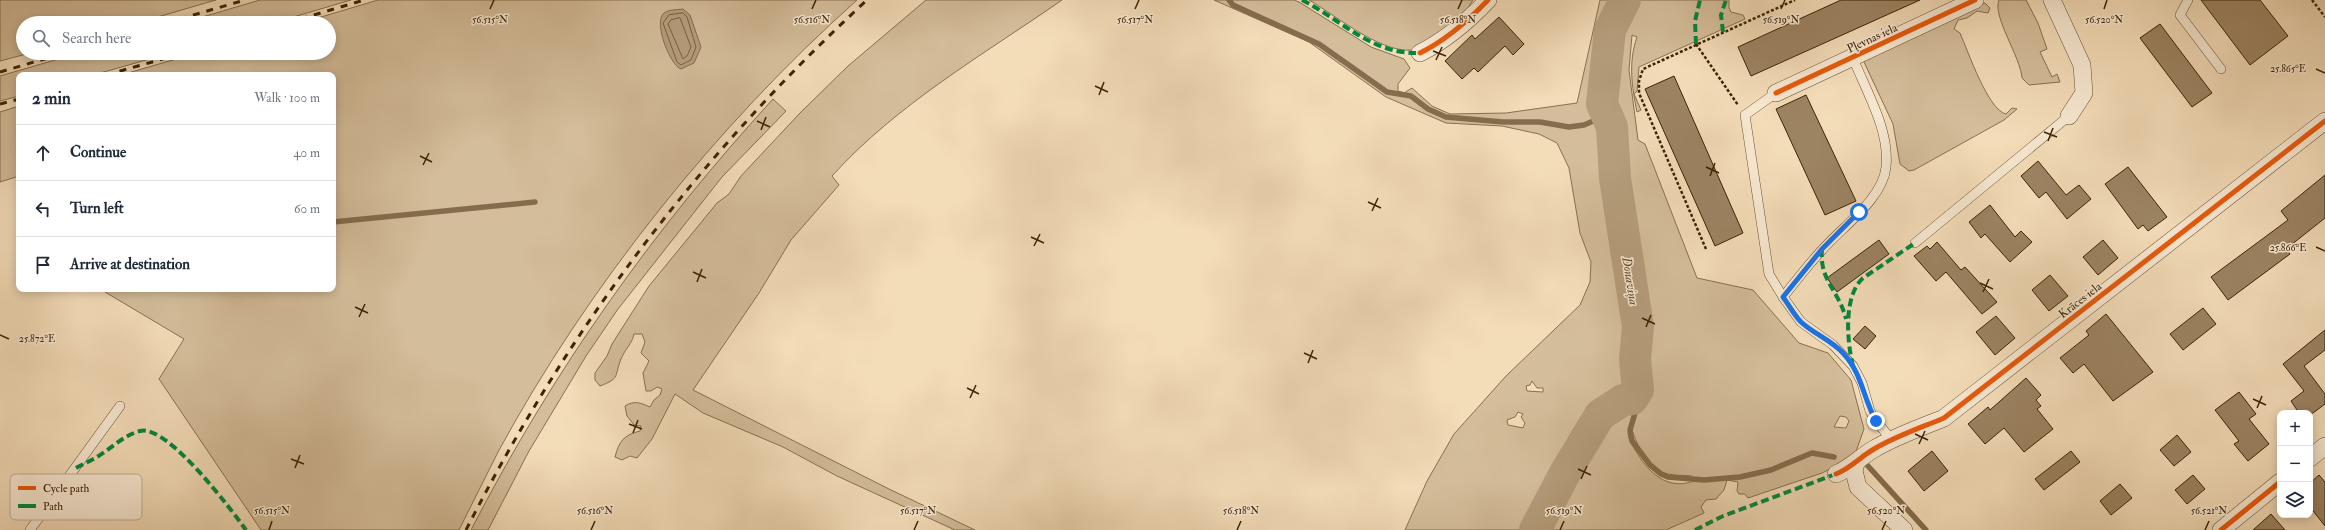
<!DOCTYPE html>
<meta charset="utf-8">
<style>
:root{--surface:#fff;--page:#f6f6f7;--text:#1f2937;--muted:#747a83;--line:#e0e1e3}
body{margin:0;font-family:"IM FELL Double Pica",serif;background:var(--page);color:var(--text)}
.controls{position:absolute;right:12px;bottom:12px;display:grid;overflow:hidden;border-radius:8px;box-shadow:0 2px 10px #0003}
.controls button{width:36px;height:36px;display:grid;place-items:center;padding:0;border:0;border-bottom:1px solid var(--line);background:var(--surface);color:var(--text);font:20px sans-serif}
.stop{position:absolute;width:12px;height:12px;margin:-9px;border:3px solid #1a73e8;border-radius:50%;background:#fff}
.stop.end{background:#1a73e8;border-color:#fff;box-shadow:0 1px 4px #0008}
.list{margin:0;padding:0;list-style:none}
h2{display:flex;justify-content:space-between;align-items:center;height:52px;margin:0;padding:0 16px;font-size:17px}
h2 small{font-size:13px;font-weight:400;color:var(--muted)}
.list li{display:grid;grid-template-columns:26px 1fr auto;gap:12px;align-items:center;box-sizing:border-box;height:56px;padding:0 16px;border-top:1px solid var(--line)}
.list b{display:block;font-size:15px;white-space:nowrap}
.list em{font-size:13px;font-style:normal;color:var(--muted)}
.icon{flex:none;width:22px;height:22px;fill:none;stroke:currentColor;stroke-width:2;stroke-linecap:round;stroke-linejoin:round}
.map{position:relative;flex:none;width:2325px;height:530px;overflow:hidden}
.search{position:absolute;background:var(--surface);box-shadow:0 2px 10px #0003;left:16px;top:16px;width:320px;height:44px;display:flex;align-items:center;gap:10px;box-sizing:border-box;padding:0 14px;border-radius:22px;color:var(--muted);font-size:15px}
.panel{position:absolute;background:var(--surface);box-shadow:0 2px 10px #0003;left:16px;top:72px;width:320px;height:220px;border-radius:8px}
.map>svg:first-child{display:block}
.green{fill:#d4bd9a;stroke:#887050;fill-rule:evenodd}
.water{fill:#b59d7b;stroke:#856c4c}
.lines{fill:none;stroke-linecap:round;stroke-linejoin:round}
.shore{stroke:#796040;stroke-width:1}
.stream{stroke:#856c4c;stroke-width:5.5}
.river{stroke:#b59d7b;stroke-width:32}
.building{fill:#9c8362;stroke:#3d2305}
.service-casing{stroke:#6a5132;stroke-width:10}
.minor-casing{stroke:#6a5132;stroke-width:18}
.path{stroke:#3d2305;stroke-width:2.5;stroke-dasharray:3 2;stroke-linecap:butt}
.service{stroke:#f7e8d1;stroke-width:9}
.minor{stroke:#f7e8d1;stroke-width:17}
.rail{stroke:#3d2305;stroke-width:3;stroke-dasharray:7 7;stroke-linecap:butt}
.quiet{stroke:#00873e;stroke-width:4;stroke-dasharray:8 4;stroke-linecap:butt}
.cycleway-casing{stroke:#f7e8d1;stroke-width:8}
.cycleway{stroke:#e8590c;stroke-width:5}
.route{stroke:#1a73e8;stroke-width:5}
.ticks{fill:none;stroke:#3d2305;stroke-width:1.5}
.labels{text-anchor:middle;stroke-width:3;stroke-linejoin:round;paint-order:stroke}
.street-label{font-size:12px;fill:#3d2305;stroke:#f7e8d1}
.water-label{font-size:13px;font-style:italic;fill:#614828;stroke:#f7e8d1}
.key{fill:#f7e8d1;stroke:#bfad94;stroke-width:1}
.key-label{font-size:11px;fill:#3d2305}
.ticks-label{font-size:10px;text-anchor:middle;fill:#3d2305;stroke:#f7e8d1;stroke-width:3;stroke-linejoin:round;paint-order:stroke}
</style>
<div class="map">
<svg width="2325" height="530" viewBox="0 0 2325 530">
<rect width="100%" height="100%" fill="#f3dcb8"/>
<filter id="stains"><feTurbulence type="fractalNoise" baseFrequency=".005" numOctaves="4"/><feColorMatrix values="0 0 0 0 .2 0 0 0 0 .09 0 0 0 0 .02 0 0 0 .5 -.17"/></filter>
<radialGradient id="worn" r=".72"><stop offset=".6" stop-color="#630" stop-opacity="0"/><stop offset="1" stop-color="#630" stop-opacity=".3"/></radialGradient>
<g class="green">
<path d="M0,0H216L137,23H23V53H30L0,61Z"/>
<path d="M260,0H351L273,23H182Z"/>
<path d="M378,0H857C716,126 588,286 498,452C485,478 472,504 459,530H261L159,379L184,339L100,289H333V75H121L197,53H329V23H301Z"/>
<path d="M926,0H1062C983,55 897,104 832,176L839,185L791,240L759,293L693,390L889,489L975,530H955L837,476L783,447L703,413L675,394L652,439L637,458L630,456L622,460L615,457C619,441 624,435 640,431L641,426L634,425L627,416L625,406C634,400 641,403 650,407L654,400L660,395L662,389L657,387L651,391H646L643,373L649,361L641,353L645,342L642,334H634C632,344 625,349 621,359C614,376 621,378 600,386L595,380V373L607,356L612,344L649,286L717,203L729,194L741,176L800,113L848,66Z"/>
<path d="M1214,0H1294L1299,2L1371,47L1404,59L1410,68L1398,84V91L1404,93L1412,88L1432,106L1450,114L1506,113L1577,103L1600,0H1729V8L1731,12L1743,15L1745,19L1639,67L1637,91L1634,94L1641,110L1637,112C1632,87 1628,63 1637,37L1632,35L1629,70L1638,140L1645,144L1697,278L1753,290L1799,343L1828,353L1851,380L1864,429L1854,457L1822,473L1748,498L1745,494H1739L1737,491L1738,482L1727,480L1724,490L1716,499L1706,500L1701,507L1704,513L1666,530H1405L1427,481L1454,434L1506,376L1580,305L1590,282L1591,262L1580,233L1569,168L1557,143L1539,134L1502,126L1446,123L1386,97L1309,42ZM1634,282L1641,319L1638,353L1640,385L1637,387L1631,355L1635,326L1627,286ZM1532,381L1537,388H1543V392L1527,391L1526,386L1530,385ZM1518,412L1523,414L1521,417L1525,423L1523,428L1508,425L1507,420L1515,417ZM1840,416L1846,417L1849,421L1846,428L1834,427ZM1632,430C1637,446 1650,470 1668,474C1677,476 1684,475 1692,476L1694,481C1662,493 1641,464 1629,438L1628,433Z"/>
<path d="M1309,0H1473L1462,17L1418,49C1386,58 1337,16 1309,0Z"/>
<path d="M1999,0H2026L2038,23L2047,49L2040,52L2052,77L2057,74L2060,82L2029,85L2022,78C2021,58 1992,16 1999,0Z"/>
<path d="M1985,3L1990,8L1988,13L1977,11L1967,18L1958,20L1954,29L1960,33C1968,51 1988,110 2006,114L2012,108L2017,109L2004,120L1914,170L1909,171L1900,164L1893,124L1864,62L1865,58Z"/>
<path d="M79,53H171L93,75H19V96L0,101V76Z"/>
<path d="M773,99L786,111L722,177L618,309L586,356L529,451L488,530H471C553,371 652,231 773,99Z"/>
<path d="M19,106V176L0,182V112Z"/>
</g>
<path class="water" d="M683,9L690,15L701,47L694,63L681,69C670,65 654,24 663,14C668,9 676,10 683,9Z"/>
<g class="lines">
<g class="shore">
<path d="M683,13L687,17L696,47L691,60L681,65L677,62L663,23L669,15Z"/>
<path d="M680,18L691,47L687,56L683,59L668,24L671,20Z"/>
</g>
<g class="stream">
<path d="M1229,0L1233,5L1319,44L1387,92L1411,96L1428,109L1446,117L1503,122H1540L1569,127L1584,125L1607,115"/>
<path d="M333,222L535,202"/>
<path d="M1632,399L1635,413L1630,430L1632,441L1650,465L1661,474L1668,477L1704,480L1740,477L1771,470L1812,453L1834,457"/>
<path d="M1868,466L1926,530"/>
</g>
<path class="river" d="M1535,530L1565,473L1600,415L1623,400L1632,399L1638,390L1635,359L1638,327L1615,178L1612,127L1602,104L1610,30L1625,0"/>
</g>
<g class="building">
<path d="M1841,0H1920L1751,76L1738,47Z"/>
<path d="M2201,0H2260L2288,36L2250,65Z"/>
<path d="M1499,17L1524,44L1513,55L1505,46L1478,72L1474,68L1462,79L1445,61L1472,35L1475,39Z"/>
<path d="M2160,24L2212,93L2192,107L2140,38Z"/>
<path d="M1674,76L1743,233L1715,246L1645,89Z"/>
<path d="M1806,95L1856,201L1825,215L1776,109Z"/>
<path d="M2038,161L2066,195L2079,185L2091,199L2067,219L2046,192L2039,198L2021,176Z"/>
<path d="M2128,167L2167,217L2148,231L2143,225L2138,229L2105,184Z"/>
<path d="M2325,175V218L2286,249L2290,254L2228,300L2211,277L2288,220L2281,211Z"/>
<path d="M1990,205L2015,237L2021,231L2032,242L2010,262L1985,234L1981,238L1969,222Z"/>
<path d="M1879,240L1889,254L1837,292L1827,278Z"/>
<path d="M2103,240L2118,258L2098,275L2083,257Z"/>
<path d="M1937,242L1961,270L1965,267L1997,302L1982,314L1946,272L1936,281L1914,256L1927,246L1930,249Z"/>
<path d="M2050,275L2068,296L2049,311L2032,290Z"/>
<path d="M2203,308L2216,324L2183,350L2170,334Z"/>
<path d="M2106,314L2153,372L2113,401L2084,364L2073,373L2060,358L2089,335L2086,331Z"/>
<path d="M1996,316L2015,338L1995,355L1976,332Z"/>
<path d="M1865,326L1876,336L1865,349L1853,339Z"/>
<path d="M2325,330V350L2304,366L2325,394V404L2313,413H2299L2291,401L2304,391L2283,364Z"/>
<path d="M2026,378L2041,395L2036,400L2041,406L2037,409L2053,429L2024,452L2004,428L1985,444L1968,424L1988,407L1990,410Z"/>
<path d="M2239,392L2256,414L2249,419L2269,444L2248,461L2234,444L2239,441L2215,410Z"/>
<path d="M2177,435L2191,452L2174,466L2160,450Z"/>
<path d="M1932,451L1948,471L1924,491L1908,471Z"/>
<path d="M2071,451L2080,462L2044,490L2035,479Z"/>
<path d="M2193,475L2205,489L2187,504L2175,490Z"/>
<path d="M2319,475L2325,482V526L2310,507V483Z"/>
<path d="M2120,484L2132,498L2111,515L2100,501Z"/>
<path d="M2271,514L2285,530H2253Z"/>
</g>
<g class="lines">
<defs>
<g id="service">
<path d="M2188,0L2180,15L2221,69"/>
<path d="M1853,58C1866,91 1890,130 1886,167C1883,199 1842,227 1822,250C1808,265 1796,281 1783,297L1801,322L1833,345L1853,366L1862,383L1870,411L1876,421L1891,439"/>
<path d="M1776,93L1745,115L1769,274L1783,297"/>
<path d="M1915,243L2069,116"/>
<path d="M30,530L120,406"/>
</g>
<g id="minor">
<path d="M2052,0L2082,65L2084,93L2069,116"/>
<path d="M1420,53C1446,40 1468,21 1488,0"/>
<path d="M1776,93L1975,0"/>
<path d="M2310,458L2325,446"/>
<path d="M1856,463L1854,471L1858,487L1904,530"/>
<path d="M1836,474C1851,468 1860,457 1874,449C1896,436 1920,428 1944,418L2325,121"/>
<path d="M2221,530L2280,482"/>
</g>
</defs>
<use href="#service" class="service-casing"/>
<use href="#minor" class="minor-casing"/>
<g class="path">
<path d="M2312,0L2325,17"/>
<path d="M1696,44L1738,105"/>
<path d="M1706,249L1639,93V81L1643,69L1795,0"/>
</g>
<use href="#service" class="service"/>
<use href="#minor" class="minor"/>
<g class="rail">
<path d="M166,23L245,0"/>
<path d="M287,23L364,0"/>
<path d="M0,72L65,53"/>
<path d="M106,75L184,53"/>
<path d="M0,104L19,99"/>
<path d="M466,530C570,326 699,155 867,0"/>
</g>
<g class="quiet">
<path d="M1302,0C1342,20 1372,55 1420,53"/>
<path d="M1723,32L1721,15L1726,0"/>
<path d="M1696,44L1695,21L1700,0"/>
<path d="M1822,249C1819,281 1839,290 1846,319"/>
<path d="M1853,366C1847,342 1843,296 1863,278L1915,243"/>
<path d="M76,468C85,463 95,459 103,453C115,445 125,435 140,431C167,424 230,508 246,530"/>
<path d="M1695,530L1723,516L1836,474"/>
</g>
<defs>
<g id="cycleway">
<path d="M1420,53C1446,40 1468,21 1488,0"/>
<path d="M1776,93L1975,0"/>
<path d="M1836,474C1851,468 1860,457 1874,449C1896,436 1920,428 1944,418L2325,121"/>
<path d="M2221,530L2280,482"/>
</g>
</defs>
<use href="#cycleway" class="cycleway-casing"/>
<use href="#cycleway" class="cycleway"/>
</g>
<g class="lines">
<path class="route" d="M1859,212L1822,249L1783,297C1789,305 1794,315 1801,322C1814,334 1831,340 1843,353C1862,373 1863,398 1876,421"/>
</g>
<path class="ticks" d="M490,9L494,0M812,9L816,0M1135,9L1139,0M1458,9L1462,0M1781,9L1785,0M2104,9L2107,0M1433,51L1446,56M1436,60L1442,47M2316,69L2325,73M1095,86L1108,92M1099,95L1104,82M757,121L770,127M761,130L766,117M2044,132L2057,137M2048,141L2053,128M420,156L432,162M423,165L429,153M1706,167L1719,173M1710,176L1715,163M1368,202L1381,208M1372,211L1378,198M1031,237L1044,243M1034,246L1040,234M2316,247L2325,251M693,272L706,278M697,282L702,269M1980,283L1993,289M1983,292L1989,279M355,307L368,313M359,317L365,304M1642,318L1655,324M1646,327L1651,315M0,335L9,339M1304,353L1317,359M1308,363L1313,350M967,388L979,394M970,398L976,385M2253,399L2266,405M2257,408L2262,396M629,424L642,429M633,433L638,420M1915,434L1928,440M1919,444L1925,431M291,459L304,464M295,468L300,455M1578,469L1591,475M1581,479L1587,466M269,530L272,521M591,530L595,521M914,530L918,521M1237,530L1241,521M1560,530L1564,521M1882,530L1886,521M2205,530L2209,521"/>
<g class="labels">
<g class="street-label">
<text transform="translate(1872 38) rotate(-25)" y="4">Pļevnas iela</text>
<text transform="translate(2080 300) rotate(-38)" y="4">Krāces iela</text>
</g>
<g class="water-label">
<text transform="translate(1631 281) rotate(81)" y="5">Donaviņa</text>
</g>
</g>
<rect x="10" y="474" width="132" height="46" rx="6" class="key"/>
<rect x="18" y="486" width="18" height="4" fill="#e8590c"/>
<rect x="18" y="504" width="18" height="4" fill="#00873e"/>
<g class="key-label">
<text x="43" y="492">Cycle path</text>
<text x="43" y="510">Path</text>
</g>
<g class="ticks-label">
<text x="490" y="23">56.515°N</text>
<text x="812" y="23">56.516°N</text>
<text x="1135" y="23">56.517°N</text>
<text x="1458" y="23">56.518°N</text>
<text x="1781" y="23">56.519°N</text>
<text x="2104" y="23">56.520°N</text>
<text x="2288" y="72">25.865°E</text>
<text x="2288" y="251">25.866°E</text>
<text x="37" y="342">25.872°E</text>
<text x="272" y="514">56.515°N</text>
<text x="595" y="514">56.516°N</text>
<text x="918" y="514">56.517°N</text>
<text x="1241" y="514">56.518°N</text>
<text x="1564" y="514">56.519°N</text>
<text x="1886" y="514">56.520°N</text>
<text x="2209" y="514">56.521°N</text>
</g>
<rect width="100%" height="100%" filter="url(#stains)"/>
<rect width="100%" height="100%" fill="url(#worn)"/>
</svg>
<div class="controls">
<button>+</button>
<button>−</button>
<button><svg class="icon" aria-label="layers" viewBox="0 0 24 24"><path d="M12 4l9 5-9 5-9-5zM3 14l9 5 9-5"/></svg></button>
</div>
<div class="stop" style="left:1859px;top:212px"></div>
<div class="stop end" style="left:1876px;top:421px"></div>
<div class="search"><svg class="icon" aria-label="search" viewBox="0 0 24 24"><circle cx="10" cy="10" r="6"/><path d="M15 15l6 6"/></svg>Search here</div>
<section class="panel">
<h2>2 min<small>Walk · 100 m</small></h2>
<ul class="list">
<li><svg class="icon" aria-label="ahead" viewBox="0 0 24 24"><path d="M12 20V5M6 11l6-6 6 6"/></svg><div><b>Continue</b></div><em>40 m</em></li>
<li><svg class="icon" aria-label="left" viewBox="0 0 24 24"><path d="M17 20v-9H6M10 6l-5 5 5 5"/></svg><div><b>Turn left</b></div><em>60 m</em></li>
<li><svg class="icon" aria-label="arrive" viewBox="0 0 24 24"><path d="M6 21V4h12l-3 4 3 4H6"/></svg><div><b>Arrive at destination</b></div></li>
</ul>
</section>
</div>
